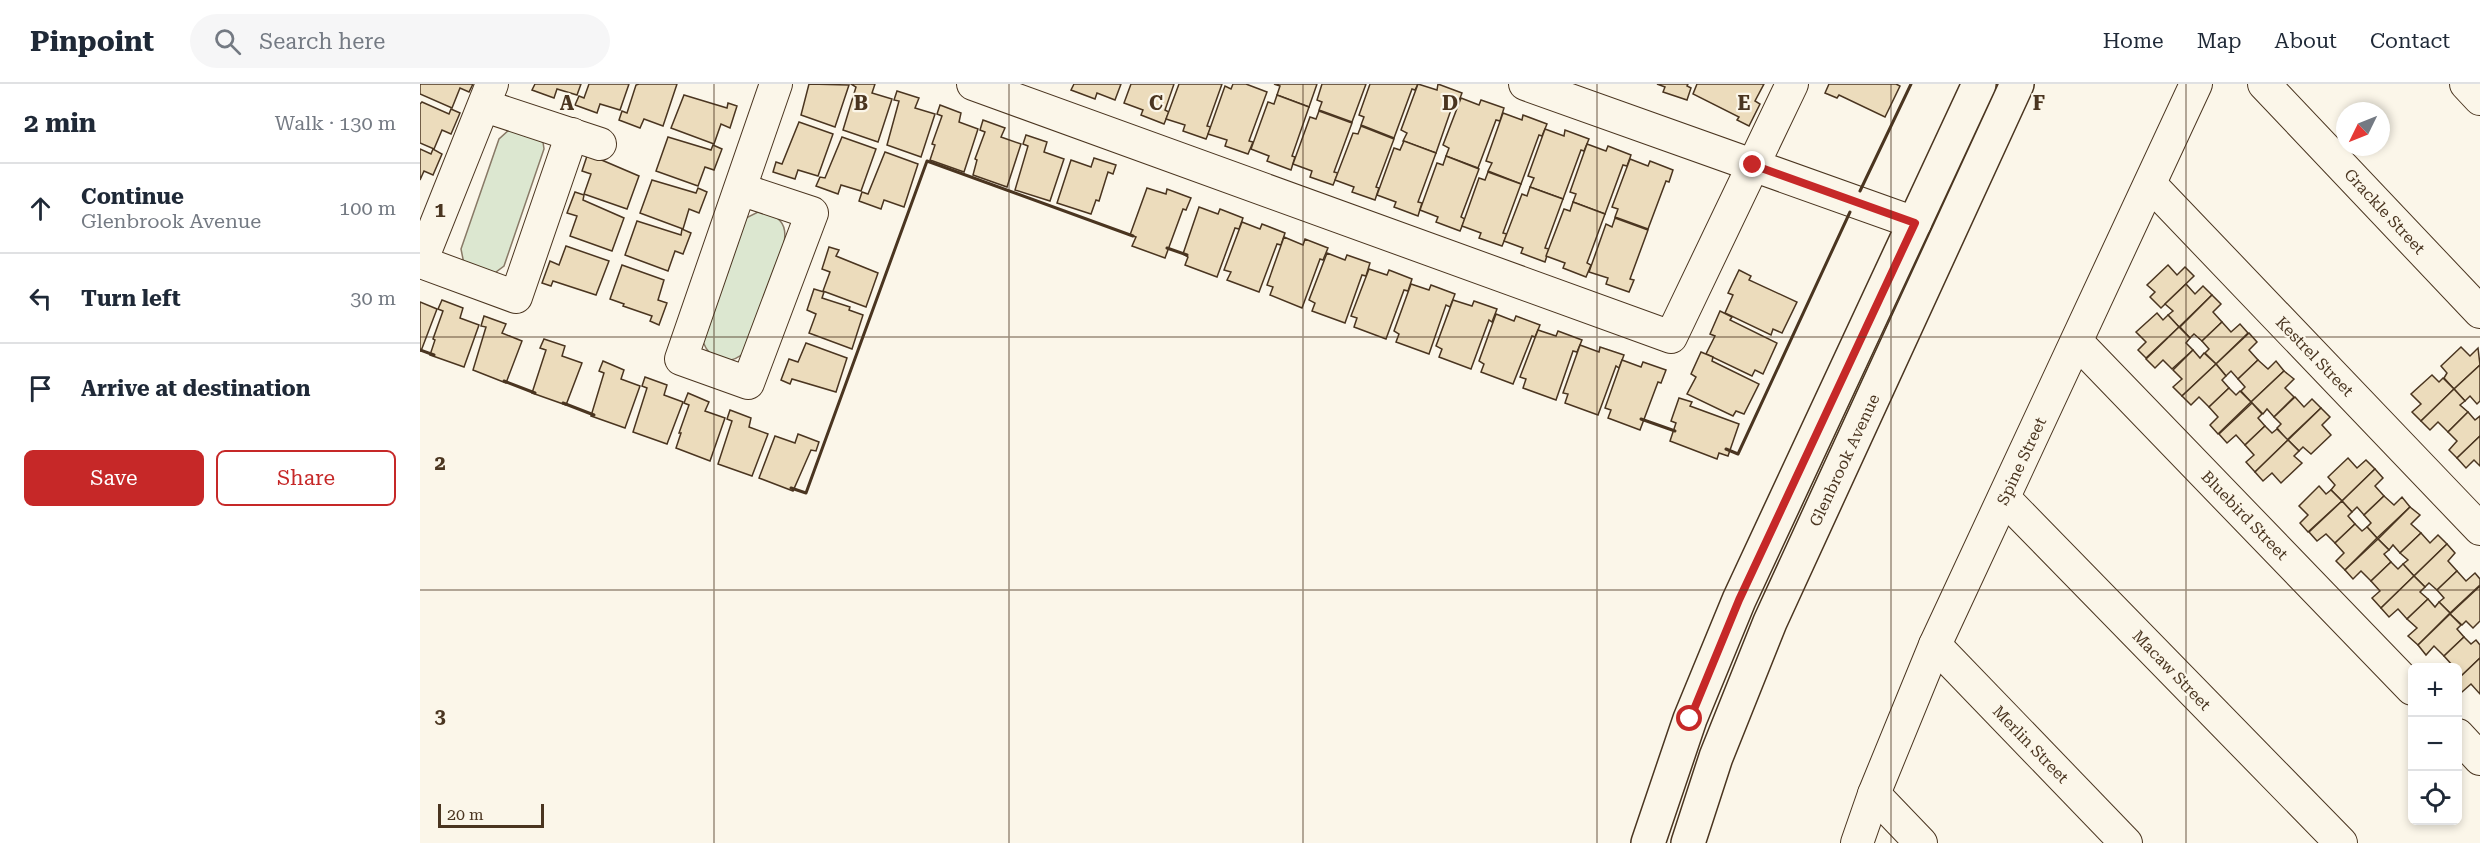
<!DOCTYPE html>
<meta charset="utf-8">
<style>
:root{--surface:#fff;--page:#f6f6f7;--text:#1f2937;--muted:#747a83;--line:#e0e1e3;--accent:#c62828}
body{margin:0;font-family:"Roboto Serif",serif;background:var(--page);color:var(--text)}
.controls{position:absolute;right:18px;bottom:18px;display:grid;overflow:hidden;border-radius:9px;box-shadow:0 3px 9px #0003}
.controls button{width:54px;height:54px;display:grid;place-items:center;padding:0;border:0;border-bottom:2px solid var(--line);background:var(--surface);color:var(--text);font:30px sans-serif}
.compass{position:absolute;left:1916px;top:18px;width:54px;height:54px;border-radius:50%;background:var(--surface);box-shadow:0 3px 9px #0003;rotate:227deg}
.scale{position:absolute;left:18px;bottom:15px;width:106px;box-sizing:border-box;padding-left:6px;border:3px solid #4a3520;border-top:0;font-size:16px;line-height:21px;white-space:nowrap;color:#4a3520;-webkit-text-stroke:4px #fbf6e9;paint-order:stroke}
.stop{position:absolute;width:18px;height:18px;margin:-14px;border:4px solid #c62828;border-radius:50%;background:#fff}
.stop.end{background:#c62828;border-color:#fff;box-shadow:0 2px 6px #0008}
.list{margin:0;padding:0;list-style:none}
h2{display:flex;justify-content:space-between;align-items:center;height:78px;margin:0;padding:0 24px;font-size:26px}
h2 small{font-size:20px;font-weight:400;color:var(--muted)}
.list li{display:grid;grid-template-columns:39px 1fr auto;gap:18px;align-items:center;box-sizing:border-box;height:90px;padding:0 24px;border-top:2px solid var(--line)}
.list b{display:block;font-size:22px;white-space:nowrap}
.list p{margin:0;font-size:20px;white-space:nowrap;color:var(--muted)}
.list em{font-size:20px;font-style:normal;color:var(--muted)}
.actions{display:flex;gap:12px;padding:18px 24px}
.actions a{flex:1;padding:14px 0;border:2px solid var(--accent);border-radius:9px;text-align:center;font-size:21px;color:var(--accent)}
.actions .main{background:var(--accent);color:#fff}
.icon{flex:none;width:33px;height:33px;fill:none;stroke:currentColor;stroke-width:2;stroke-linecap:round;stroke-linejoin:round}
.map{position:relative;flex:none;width:2060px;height:759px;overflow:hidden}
header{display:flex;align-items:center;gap:36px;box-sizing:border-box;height:84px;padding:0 30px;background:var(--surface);border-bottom:2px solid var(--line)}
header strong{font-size:28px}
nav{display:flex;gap:33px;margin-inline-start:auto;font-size:21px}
.search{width:420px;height:54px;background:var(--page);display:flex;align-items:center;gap:15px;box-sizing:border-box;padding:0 21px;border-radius:33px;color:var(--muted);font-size:22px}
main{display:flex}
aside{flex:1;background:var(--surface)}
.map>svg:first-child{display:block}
.green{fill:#dce7d0;stroke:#887966;stroke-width:1.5}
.building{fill:#ecdcbc;stroke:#4a3520;stroke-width:1.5}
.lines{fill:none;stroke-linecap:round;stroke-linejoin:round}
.street-casing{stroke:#4a3520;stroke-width:34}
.secondary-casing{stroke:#4a3520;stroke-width:36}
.street{stroke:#fbf6e9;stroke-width:32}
.secondary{stroke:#fbf6e9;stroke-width:33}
.wall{stroke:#4a3520;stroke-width:3}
.route{stroke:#c62828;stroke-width:8}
.grid{fill:none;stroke:#4a3520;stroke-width:1.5;stroke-opacity:0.55}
.labels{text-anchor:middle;stroke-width:4.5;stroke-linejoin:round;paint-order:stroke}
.street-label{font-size:16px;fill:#4a3520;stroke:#fbf6e9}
.grid-label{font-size:20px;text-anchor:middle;font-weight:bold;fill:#4a3520;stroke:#fbf6e9;stroke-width:4.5;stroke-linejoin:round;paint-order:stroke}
</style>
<header>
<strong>Pinpoint</strong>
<div class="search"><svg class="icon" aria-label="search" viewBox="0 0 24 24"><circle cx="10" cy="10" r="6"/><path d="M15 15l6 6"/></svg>Search here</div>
<nav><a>Home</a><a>Map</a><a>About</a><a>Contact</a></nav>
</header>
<main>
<aside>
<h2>2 min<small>Walk · 130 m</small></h2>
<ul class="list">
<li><svg class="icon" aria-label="ahead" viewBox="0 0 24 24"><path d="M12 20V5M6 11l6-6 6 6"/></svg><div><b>Continue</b><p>Glenbrook Avenue</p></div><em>100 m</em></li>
<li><svg class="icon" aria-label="left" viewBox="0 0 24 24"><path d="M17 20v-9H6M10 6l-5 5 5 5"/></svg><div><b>Turn left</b></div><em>30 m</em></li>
<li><svg class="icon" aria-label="arrive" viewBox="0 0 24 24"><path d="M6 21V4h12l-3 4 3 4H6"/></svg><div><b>Arrive at destination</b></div></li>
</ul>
<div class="actions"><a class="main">Save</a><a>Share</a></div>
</aside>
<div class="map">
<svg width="2060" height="759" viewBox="0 0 2060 759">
<rect width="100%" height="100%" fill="#fbf6e9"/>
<g class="green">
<path d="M91,44L123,58L124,65L84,182L72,191L44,180L41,165L79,55Z"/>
<path d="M340,127C358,132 368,138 364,159L325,268C310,282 291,278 283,258L326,134Z"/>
</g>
<g class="building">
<path d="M0,0H53L49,8L40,4L32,24L0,10Z"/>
<path d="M115,0H161L157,11L137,5L134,14L112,6Z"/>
<path d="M169,0H209L200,26L180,20L177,29L155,21L159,12L164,14Z"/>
<path d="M219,0H257L243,42L224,35L220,44L199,36L202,27L207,29L216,1Z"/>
<path d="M389,0L429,1L415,43L381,31Z"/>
<path d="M431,0H455L452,9L472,15L458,58L423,46L436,3Z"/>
<path d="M654,0H701L695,16L677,9L675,15L651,6Z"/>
<path d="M711,0H754L745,26L749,28L744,40L721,31L723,26L704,19Z"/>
<path d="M759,0H802L787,42L791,43L786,55L763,47L765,41L746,35Z"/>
<path d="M813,0H826L847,8L829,57L833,58L828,70L805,62L807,56L788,50L805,2L811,5Z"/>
<path d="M854,0H897L889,23L857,11L860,2Z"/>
<path d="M902,0H946L932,38L899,26L902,18L897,16Z"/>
<path d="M950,0H998L995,6L992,5L974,54L941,41L944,33L939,31Z"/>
<path d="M998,0L1017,6L1018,0L1042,9L1037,22L1033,20L1016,69L983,57L987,49L981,46Z"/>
<path d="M1237,0H1268L1267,2L1271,4L1267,16L1243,8L1245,3Z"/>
<path d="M1277,0H1344L1335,17L1340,20L1329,42L1317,36L1319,33L1273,10Z"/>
<path d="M1409,0H1476L1480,2L1465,33L1419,11L1417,14L1405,9Z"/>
<path d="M477,7L499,14L495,24L515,30L501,73L467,61L479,17L474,16Z"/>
<path d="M264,11L307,24L308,19L317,22L310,44L301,40L294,60L251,44Z"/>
<path d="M857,11L889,23L872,72L875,73L871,86L847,77L849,72L831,65L848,18L854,20Z"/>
<path d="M1041,14L1059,21L1061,16L1084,24L1080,37L1076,36L1058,84L1026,72L1029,64L1023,61Z"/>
<path d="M2,18L29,30L31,25L40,29L31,50L22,46L14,65L0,59V20Z"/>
<path d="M520,21L541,29L539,38L558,45L544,88L510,76L515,61L512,60L522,32L517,30Z"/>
<path d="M899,27L932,39L914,88L918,89L913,101L890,93L892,87L873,80L890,33L896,35Z"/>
<path d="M1083,29L1102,36L1103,31L1127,40L1122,52L1119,51L1101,100L1068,87L1072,79L1066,77Z"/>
<path d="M563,36L585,44L581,53L601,60L587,103L553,91L557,76L555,75L565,48L560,46Z"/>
<path d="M379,38L413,50L398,92L378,86L375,95L353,88L356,78L362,80Z"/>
<path d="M941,42L974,55L956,103L959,104L955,116L932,108L934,103L915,96L933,49L938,50Z"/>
<path d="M1125,45L1144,52L1145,46L1169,55L1164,67L1161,66L1143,115L1110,103L1114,94L1108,92Z"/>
<path d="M606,51L627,58L624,68L644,75L630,117L595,106L608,62L603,60Z"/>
<path d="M248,53L291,66L293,61L302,65L294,86L285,83L278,102L236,87Z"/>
<path d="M422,53L456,65L441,107L421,101L418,110L396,102L400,93L405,94Z"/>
<path d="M984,57L1016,69L998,118L1002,119L998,132L974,123L976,118L957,111L974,64L980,66Z"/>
<path d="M1167,60L1186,67L1188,62L1211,71L1207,82L1203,81L1185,130L1153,118L1156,110L1150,108Z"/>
<path d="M0,65L11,70L13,65L22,70L13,91L4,87L0,96Z"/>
<path d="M169,66L177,74L219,92L207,125L164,110L171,90L162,87Z"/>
<path d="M465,68L498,80L484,123L464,116L461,125L439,117L442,108L448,110Z"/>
<path d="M1026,72L1059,85L1041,133L1045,135L1040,147L1016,138L1018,133L1000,126L1017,79L1023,81Z"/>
<path d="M674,74L696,81L693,90L688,88L679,117L676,116L671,130L637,119L651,76L671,83Z"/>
<path d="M1210,75L1228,82L1230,77L1253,86L1249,98L1246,97L1228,145L1195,133L1198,125L1192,123Z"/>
<path d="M1068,88L1101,100L1083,149L1087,150L1082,162L1059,154L1061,149L1042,142L1059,94L1065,96Z"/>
<path d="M232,96L276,109L278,104L287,108L279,129L269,125L263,145L220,129Z"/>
<path d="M1110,103L1143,115L1125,164L1129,165L1125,178L1101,169L1103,164L1084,157L1102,110L1107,112Z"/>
<path d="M727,104L746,110L747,105L771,114L766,126L763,125L745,174L712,162L716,153L710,151Z"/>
<path d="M155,108L164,111L163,116L204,134L192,167L150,152L157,132L147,129Z"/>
<path d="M1153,118L1185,130L1167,179L1171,181L1166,193L1143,184L1145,179L1126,172L1144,125L1150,127Z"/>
<path d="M779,123L798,130L800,125L823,134L819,145L815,144L797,193L765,181L768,173L763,170Z"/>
<path d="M1195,134L1228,146L1210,195L1214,196L1209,208L1186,200L1188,194L1169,188L1186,140L1192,143Z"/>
<path d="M217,137L261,151L262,145L271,149L263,170L255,167L248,187L205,171Z"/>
<path d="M822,138L840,145L842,140L865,149L861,161L857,160L839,208L807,196L811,188L804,186Z"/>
<path d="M864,153L883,161L885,155L908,164L903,176L900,175L882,224L850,211L853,203L847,201Z"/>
<path d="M146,162L189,177L176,211L133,197L131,202L122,199L130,177L139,181Z"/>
<path d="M409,163L419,166L416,172L458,189L446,223L403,207L410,188L402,185Z"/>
<path d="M907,169L925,176L927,171L950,179L946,192L942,191L925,239L892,227L895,219L889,216Z"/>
<path d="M202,181L244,196L238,216L247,219L239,241L230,237L232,232L203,222L204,220L190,215Z"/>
<path d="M1748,181L1757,191L1765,183L1774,192L1741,224L1730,213L1735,208L1727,201Z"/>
<path d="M949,185L967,191L969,186L992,195L988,207L984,206L966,255L934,243L937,234L931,232Z"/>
<path d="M1319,186L1331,192L1329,196L1377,218L1362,249L1353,245L1351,251L1305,229L1313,211L1308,209Z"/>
<path d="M991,200L1009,206L1011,201L1035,210L1030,223L1026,221L1009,270L976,258L979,250L974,247Z"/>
<path d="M1766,200L1775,210L1783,202L1792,211L1759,243L1748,231L1753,227L1745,220Z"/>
<path d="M394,205L404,208L402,214L430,223L429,226L443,231L432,265L389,249L396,230L387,226Z"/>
<path d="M1792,211L1801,220L1793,228L1802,238L1782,257L1774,250L1770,254L1760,243Z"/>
<path d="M22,216L43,224L40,234L59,241L44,283L10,271L15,256L13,255L23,227L18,225Z"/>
<path d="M1033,216L1052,222L1054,217L1077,225L1072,238L1069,236L1051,285L1019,273L1022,265L1016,262Z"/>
<path d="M0,218L17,225L1,267H0Z"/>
<path d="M1300,227L1312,233L1310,236L1357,259L1343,290L1335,286L1332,292L1286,270L1295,252L1290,250Z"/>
<path d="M1737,229L1743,236L1748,231L1759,243L1726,274L1718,266L1726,258L1716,248Z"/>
<path d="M1076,230L1094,237L1096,232L1120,241L1115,253L1112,252L1093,300L1061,288L1064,280L1059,277Z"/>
<path d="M64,232L86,240L82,249L102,257L86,299L53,286L66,243L61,242Z"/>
<path d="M1802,238L1811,248L1820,240L1828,249L1796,280L1785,269L1789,265L1782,257Z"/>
<path d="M1759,243L1770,254L1766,259L1773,266L1752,285L1743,276L1735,284L1726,275Z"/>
<path d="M1118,246L1136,252L1138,247L1162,256L1157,268L1153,267L1136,316L1103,304L1106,295L1100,293Z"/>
<path d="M1829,249L1837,258L1829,266L1838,276L1818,295L1811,287L1806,292L1796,280Z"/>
<path d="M124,255L145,262L142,272L162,279L146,321L112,309L126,266L120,264Z"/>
<path d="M386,259L427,274L416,308L372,295L370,300L361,296L369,275L378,278Z"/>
<path d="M1160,261L1179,268L1180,263L1204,271L1199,284L1196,282L1178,331L1145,319L1148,310L1143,309Z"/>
<path d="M2041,263L2050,272L2058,264L2060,281L2034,305L2024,294L2027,289L2021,282Z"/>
<path d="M1773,266L1780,274L1784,269L1796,280L1762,312L1753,303L1762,295L1753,286Z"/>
<path d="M1281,268L1293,273L1292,277L1339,300L1324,330L1316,327L1313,332L1267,310L1276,293L1271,290Z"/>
<path d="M1202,276L1221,283L1223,278L1246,286L1241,299L1238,298L1220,346L1188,334L1191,326L1185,324Z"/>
<path d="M1838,276L1848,285L1856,277L1864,287L1831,318L1821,307L1825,303L1818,295Z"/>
<path d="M183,277L204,286L201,295L220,302L205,344L171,332L184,289L179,287Z"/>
<path d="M1796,280L1806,292L1802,296L1809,304L1789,323L1779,313L1771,321L1762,312Z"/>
<path d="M2060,281V317L2057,320L2050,312L2045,317L2034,305Z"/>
<path d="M1864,287L1874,295L1865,304L1874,313L1854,333L1847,325L1843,330L1831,318Z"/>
<path d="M2012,291L2019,298L2023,294L2034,305L2001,337L1992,328L2001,320L1991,310Z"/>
<path d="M225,293L247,301L244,311L263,318L247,360L213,348L227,304L222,302Z"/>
<path d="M1809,304L1816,311L1820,307L1831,318L1798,350L1790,341L1798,333L1789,323Z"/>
<path d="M2034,305L2045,317L2040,321L2048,328L2028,348L2018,338L2010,346L2001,337Z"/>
<path d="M268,309L289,318L285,327L305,334L290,377L256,364L261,349H259L269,321L264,319Z"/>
<path d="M1875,313L1884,323L1892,315L1901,324L1867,356L1857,344L1861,340L1854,333Z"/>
<path d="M1259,314L1272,318L1270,322L1319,340L1308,372L1299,369L1297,375L1250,357L1256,339L1251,337Z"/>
<path d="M1832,319L1842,330L1838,334L1845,342L1825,361L1816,351L1807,359L1799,350Z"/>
<path d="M1901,324L1910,333L1902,341L1911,351L1891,370L1883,363L1879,367L1868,356Z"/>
<path d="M310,326L331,334L329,343L348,350L332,392L298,380L312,337L307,335Z"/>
<path d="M2048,328L2055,336L2060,332V352L2037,374L2029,366L2037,357L2028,348Z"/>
<path d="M1845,342L1852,349L1857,345L1868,356L1835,388L1826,378L1834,371L1825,361Z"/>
<path d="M378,350L399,358L396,367L391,366L373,407L339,394L355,352L375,359Z"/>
<path d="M2060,352V382L2054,376L2046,384L2037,374Z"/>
<path d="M1868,356L1879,367L1874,372L1882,379L1861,399L1852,389L1843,397L1835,388Z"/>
<path d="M1928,374L1937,384L1946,376L1955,385L1922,417L1911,406L1915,401L1908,393Z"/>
<path d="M1955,385L1963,394L1955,402L1964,412L1944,431L1937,423L1932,428L1922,417Z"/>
<path d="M1899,402L1906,410L1911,406L1922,417L1888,448L1880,439L1888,431L1879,422Z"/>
<path d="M1964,412L1974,421L1982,413L1990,423L1957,454L1947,443L1951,439L1944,431Z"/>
<path d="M1922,417L1932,428L1928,432L1935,440L1915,459L1906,450L1897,457L1889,448Z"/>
<path d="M1990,423L2000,431L1991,440L2001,449L1980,469L1973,461L1969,466L1958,455Z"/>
<path d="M1935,440L1942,447L1947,443L1957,454L1925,486L1916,477L1924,469L1915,459Z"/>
<path d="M2001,449L2010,459L2018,451L2027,460L1994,492L1983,480L1988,476L1980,469Z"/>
<path d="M1958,455L1969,466L1964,470L1971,478L1951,497L1941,487L1933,495L1925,486Z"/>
<path d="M2027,460L2035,469L2028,477L2037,487L2017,506L2009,499L2005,503L1994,492Z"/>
<path d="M1971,478L1978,485L1983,480L1994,492L1961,524L1952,514L1960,507L1951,497Z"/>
<path d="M2037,487L2046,497L2055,489L2060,495V501L2030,529L2019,518L2024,514L2017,506Z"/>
<path d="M1994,492L2005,503L2000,508L2008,515L1987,535L1978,525L1969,533L1961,524Z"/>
<path d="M2060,502V537L2053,544L2046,537L2042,541L2030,530Z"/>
<path d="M2008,515L2015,523L2019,518L2030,529L1998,561L1988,552L1997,544L1987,535Z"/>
<path d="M2030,530L2041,541L2037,545L2044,553L2024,572L2014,562L2006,571L1998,561Z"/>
<path d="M2044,553L2051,560L2056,556L2060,561V574L2038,595V584H2031L2033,582L2024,572Z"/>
<path d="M2060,574V610L2051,600L2042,608L2038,603V595Z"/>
</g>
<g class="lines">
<defs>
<g id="street">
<path d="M72,0L1,178L96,213L152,50"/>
<path d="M553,0L1251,253L1372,0"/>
<path d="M1105,0L1495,139"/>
<path d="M1844,0L2060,228"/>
<path d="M2046,0L2060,15"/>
<path d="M65,22L180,60"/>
<path d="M1730,100L2060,445"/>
<path d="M320,105L392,129L328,299L261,275L356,0"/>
<path d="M1657,258L1992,605"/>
<path d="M1584,414L1921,759"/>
<path d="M1515,561L1706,759"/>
<path d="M2038,651L2060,675"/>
<path d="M1454,710L1501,759"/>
<path d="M1437,759L1454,710L1515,561L1776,0"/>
</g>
<g id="secondary">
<path d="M1228,759L1270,635L1319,516L1559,0"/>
<path d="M1268,759L1296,673L1350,538L1597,0"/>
</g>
</defs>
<use href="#street" class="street-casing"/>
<use href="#secondary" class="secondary-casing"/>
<use href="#street" class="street"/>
<use href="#secondary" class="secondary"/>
<g class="wall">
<path d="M1440,107L1491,0"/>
<path d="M747,164L767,171"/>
<path d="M0,266L14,271"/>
<path d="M84,297L115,309"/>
<path d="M143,319L174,331"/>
<path d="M1221,335L1255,347"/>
<path d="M1306,365L1318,370L1430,128"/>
<path d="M371,404L386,409L507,77L713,152"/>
</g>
</g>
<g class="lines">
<path class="route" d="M1270,635L1319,516L1495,139L1333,81"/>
</g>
<path class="grid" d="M294,0V759M589,0V759M883,0V759M1177,0V759M1471,0V759M1766,0V759M0,253H2060M0,506H2060"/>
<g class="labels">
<g class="street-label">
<text transform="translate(1965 127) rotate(47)" y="6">Grackle Street</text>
<text transform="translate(1895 272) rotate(46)" y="6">Kestrel Street</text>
<text transform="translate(1424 376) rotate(-65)" y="6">Glenbrook Avenue</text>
<text transform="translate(1601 377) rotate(-65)" y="6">Spine Street</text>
<text transform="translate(1825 431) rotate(46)" y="6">Bluebird Street</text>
<text transform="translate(1752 586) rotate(46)" y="6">Macaw Street</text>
<text transform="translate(1611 660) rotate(46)" y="6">Merlin Street</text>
</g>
</g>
<g class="grid-label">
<text x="147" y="26">A</text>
<text x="441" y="26">B</text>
<text x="736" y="26">C</text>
<text x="1030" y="26">D</text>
<text x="1324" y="26">E</text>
<text x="1619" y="26">F</text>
<text x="20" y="133">1</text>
<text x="20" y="386">2</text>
<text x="20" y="639">3</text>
</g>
</svg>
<div class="controls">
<button>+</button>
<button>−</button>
<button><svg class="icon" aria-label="locate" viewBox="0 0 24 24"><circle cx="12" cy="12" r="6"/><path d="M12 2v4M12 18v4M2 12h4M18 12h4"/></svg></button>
</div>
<svg class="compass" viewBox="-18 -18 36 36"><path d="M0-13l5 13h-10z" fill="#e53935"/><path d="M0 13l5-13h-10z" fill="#747a83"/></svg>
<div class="scale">20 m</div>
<div class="stop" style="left:1270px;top:635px"></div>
<div class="stop end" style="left:1333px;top:81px"></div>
</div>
</main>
